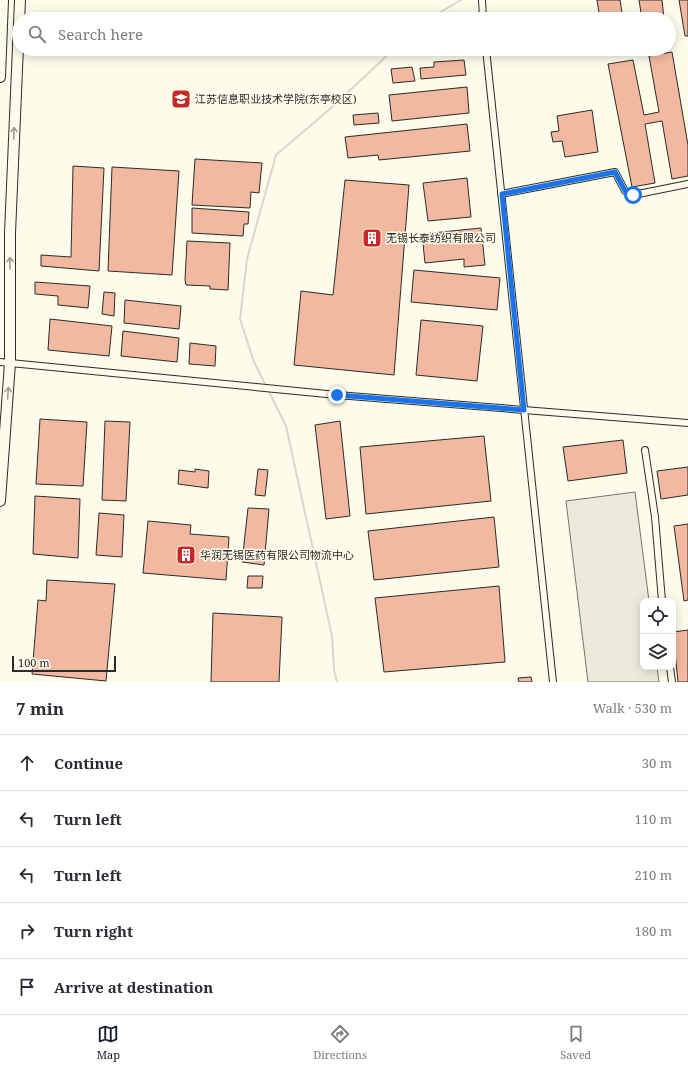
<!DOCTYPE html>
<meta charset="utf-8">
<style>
:root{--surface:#fff;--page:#f2f2f3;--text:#2b2b33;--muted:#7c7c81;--line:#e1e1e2;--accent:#111827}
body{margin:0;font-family:"Noto Serif","Noto Sans SC",serif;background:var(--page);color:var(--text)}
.controls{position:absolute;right:12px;bottom:12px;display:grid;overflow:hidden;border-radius:8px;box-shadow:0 2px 10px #0003}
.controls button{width:36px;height:36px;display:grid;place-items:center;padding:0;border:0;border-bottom:1px solid var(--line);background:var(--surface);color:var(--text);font:20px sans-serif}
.scale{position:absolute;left:12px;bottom:10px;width:104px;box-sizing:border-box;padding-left:4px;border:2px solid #2b2b2b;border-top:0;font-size:11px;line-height:14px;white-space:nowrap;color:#2b2b2b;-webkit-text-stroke:3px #fdfbea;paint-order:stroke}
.stop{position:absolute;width:12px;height:12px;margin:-9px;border:3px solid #1a73e8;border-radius:50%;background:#fff}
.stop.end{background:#1a73e8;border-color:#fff;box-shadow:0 1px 4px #0008}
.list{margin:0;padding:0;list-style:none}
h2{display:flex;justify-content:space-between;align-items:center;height:52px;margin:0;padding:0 16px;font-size:17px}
h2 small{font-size:13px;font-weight:400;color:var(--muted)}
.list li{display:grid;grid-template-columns:26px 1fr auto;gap:12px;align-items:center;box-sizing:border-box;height:56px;padding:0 16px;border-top:1px solid var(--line)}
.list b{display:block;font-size:15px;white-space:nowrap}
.list em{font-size:13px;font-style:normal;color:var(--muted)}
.icon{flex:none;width:22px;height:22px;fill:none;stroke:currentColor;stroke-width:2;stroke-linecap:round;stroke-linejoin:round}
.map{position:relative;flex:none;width:688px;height:682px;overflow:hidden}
.search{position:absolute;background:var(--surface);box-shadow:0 2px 10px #0003;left:12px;right:12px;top:12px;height:44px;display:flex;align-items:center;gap:10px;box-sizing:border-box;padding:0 14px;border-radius:22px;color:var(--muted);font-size:15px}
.sheet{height:332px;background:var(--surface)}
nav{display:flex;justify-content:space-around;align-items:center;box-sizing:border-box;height:56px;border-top:1px solid var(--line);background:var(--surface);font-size:11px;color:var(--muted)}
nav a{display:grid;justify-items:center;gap:2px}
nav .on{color:var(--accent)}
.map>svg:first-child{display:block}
.green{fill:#ecebdb;stroke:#74746e}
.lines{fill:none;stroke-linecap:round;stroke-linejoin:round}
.stream{stroke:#d8d7c9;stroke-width:2}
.building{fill:#f2b8a0;stroke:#2b2b2b}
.minor-casing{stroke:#2b2b2b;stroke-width:8}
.primary-casing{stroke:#2b2b2b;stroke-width:12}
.minor{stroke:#fdfbea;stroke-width:6}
.primary{stroke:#fdfbea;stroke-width:10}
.oneway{stroke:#9e9d94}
.route{stroke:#1a73e8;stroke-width:5}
.labels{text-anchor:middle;stroke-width:3;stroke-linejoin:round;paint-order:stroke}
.poi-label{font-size:11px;fill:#2b2b2b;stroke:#fdfbea;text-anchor:start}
</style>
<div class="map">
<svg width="688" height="682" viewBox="0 0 688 682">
<rect width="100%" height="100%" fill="#fdfbea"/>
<path class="green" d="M635,492L649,601H643V667H657L659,682H588L566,501Z"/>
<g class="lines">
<g class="stream">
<path d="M429,19L461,0"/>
<path d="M337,682L334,670L332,636L286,426L254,362L240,319L247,259L276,155L331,108L394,49"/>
</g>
</g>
<g class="building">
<path d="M597,0H620L623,19H600Z"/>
<path d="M639,0H662L664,19H642Z"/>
<path d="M679,0H688V36H685Z"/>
<path d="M672,52L688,145V176L672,179L662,121L645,124L655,183L632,187L608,64L633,60L644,115L659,112L649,56Z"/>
<path d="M464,60L466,75L421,79L420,68L434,67V62Z"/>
<path d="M412,67L415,81L393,83L391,69Z"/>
<path d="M467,87L469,113L392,121L389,95Z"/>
<path d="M592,110L598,152L565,157L562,141L553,142L551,132L559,131L557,116Z"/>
<path d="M378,113L379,123L354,125L353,115Z"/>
<path d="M467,124L470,151L379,160L378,155L348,158L345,137Z"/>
<path d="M195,159L262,163L259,193L251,192L250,208L192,205Z"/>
<path d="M73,166L104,168L99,271L41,266V255L71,257Z"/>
<path d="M112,167L179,171L172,275L108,271Z"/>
<path d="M467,178L471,217L428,221L423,183Z"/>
<path d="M345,180L409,185L394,375L294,365L301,291L333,295Z"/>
<path d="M192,208L249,212L248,224H244L243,236L192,233Z"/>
<path d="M481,228L485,265L464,267V259L425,263L422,234Z"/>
<path d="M187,241L230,243L228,290L210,289V286L186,285L185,280Z"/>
<path d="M414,270L500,278L497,310L411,302Z"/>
<path d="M35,282L90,286L88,308L58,305V296L35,294Z"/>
<path d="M104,292L115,293L114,316L102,314Z"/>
<path d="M125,300L181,306L179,329L124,323Z"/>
<path d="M50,319L112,326L109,356L48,350Z"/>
<path d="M421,320L483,326L477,381L416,375Z"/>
<path d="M123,331L179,338L177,362L121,356Z"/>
<path d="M190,343L216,346L215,366L189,364Z"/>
<path d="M40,419L87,422L83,486L36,484Z"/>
<path d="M105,421L130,422L126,501L102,500Z"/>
<path d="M340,421L350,516L326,519L315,425Z"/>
<path d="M484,436L491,501L366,514L360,447Z"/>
<path d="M623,440L627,473L568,481L563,447Z"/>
<path d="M688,467V495L661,499L657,471Z"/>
<path d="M195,469L209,471L208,488L178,484L179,470L195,472Z"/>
<path d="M258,469L268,470L265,496L255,495Z"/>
<path d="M35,496L80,499L78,558L33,554Z"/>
<path d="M248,508L269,509L264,565L242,562Z"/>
<path d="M99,513L124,515L122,557L96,555Z"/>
<path d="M494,517L499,567L374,580L368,531Z"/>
<path d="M148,521L191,525L190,534L229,537L226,580L143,573Z"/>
<path d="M688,524V600L684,601L674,526Z"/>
<path d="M248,576H263L262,588H247Z"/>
<path d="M47,580L115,584L106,681L32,674L38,600L46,601Z"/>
<path d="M499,586L505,662L384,672L375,598Z"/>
<path d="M213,613L282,617L279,682H211Z"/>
<path d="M688,630V682H678L673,632Z"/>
<path d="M531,677L532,682H519L518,678Z"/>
</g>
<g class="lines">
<defs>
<g id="minor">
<path d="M482,0L483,19"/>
<path d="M486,49L553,682"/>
<path d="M501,194L615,172L625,191L633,195L688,184"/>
<path d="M0,362L337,395L688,423"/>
<path d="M645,450L655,517L662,601"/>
<path d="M670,667L672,682"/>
</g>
<g id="primary">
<path d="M0,77L3,0"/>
<path d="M0,501L10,363V233L20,0"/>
</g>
</defs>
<use href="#minor" class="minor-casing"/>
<use href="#primary" class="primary-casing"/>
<use href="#minor" class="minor"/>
<use href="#primary" class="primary"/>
</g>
<defs><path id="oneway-shaft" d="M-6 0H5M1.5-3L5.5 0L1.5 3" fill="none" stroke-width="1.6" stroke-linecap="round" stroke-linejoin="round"/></defs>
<g class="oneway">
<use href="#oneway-shaft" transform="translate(14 133) rotate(-88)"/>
<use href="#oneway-shaft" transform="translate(10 263) rotate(-90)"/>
<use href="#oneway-shaft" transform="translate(8 393) rotate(-86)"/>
</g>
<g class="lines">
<path class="route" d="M337,395L524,410L502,194L615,172L625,191L633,195"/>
</g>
<defs>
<symbol id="school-square" viewBox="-11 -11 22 22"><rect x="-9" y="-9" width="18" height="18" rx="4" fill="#c62828" stroke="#fdfbea"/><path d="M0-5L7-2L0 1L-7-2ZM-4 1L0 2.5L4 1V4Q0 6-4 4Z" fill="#fff"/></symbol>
<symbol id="building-square" viewBox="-11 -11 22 22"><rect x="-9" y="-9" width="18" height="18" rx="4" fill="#c62828" stroke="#fdfbea"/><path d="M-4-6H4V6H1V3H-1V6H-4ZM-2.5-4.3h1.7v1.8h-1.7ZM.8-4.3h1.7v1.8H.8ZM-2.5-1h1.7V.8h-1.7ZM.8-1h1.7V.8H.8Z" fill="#fff"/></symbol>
</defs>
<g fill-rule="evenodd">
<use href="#school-square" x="170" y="88" width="22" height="22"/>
<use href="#building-square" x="361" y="227" width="22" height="22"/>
<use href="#building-square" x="175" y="544" width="22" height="22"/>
</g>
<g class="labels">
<g class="poi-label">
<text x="195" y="103">江苏信息职业技术学院(东亭校区)</text>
<text x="386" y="242">无锡长泰纺织有限公司</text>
<text x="200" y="559">华润无锡医药有限公司物流中心</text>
</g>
</g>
</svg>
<div class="controls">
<button><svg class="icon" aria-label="locate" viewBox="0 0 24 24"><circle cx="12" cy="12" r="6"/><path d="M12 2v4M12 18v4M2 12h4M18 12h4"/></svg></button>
<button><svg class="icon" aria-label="layers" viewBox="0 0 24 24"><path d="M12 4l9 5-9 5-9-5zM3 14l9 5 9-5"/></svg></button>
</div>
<div class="scale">100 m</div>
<div class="stop" style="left:633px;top:195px"></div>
<div class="stop end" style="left:337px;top:395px"></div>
<div class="search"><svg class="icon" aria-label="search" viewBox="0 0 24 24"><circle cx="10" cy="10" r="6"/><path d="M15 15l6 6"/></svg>Search here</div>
</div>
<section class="sheet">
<h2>7 min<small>Walk · 530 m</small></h2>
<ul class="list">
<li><svg class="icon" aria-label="ahead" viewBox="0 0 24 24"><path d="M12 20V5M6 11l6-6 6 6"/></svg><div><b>Continue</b></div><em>30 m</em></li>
<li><svg class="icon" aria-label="left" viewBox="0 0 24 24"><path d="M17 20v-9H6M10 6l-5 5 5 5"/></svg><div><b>Turn left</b></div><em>110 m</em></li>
<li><svg class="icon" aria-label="left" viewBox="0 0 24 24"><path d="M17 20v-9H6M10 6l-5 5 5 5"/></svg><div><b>Turn left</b></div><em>210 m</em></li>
<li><svg class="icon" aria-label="right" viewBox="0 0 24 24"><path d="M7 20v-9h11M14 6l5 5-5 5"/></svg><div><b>Turn right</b></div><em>180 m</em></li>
<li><svg class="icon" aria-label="arrive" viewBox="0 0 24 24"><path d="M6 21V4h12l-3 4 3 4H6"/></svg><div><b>Arrive at destination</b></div></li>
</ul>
</section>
<nav>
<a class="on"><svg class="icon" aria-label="map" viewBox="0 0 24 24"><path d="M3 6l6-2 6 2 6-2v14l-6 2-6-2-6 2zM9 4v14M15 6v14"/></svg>Map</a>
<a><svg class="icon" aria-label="directions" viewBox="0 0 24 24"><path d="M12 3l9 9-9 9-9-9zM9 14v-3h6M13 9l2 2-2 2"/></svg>Directions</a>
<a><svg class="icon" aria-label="saved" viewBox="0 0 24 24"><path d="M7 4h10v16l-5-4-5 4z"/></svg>Saved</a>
</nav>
